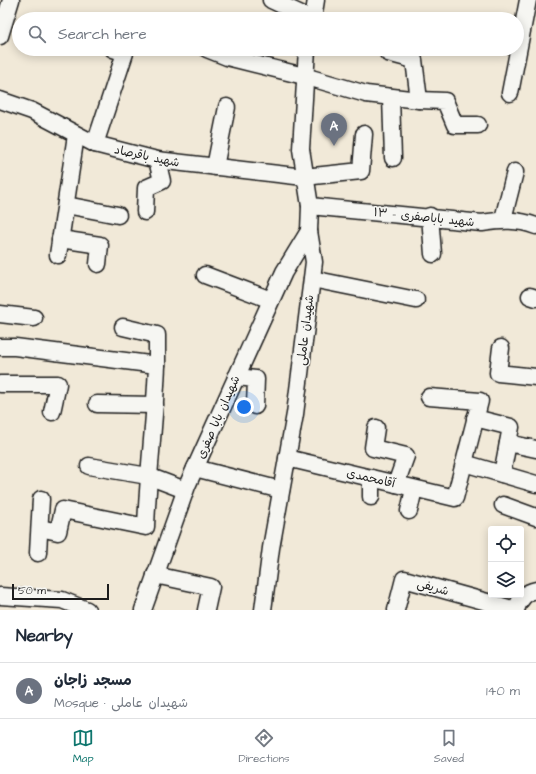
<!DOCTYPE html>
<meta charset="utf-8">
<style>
:root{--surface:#fff;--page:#f6f6f7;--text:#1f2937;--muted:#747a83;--line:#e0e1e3;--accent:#0f766e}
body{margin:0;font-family:"Architects Daughter","Playpen Sans Arabic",sans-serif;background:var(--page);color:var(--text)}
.controls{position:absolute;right:12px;bottom:12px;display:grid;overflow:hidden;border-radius:4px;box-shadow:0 2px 10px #0003}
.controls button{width:36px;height:36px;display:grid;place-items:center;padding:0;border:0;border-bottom:1px solid var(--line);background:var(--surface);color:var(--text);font:20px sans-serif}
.scale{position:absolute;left:12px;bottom:10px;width:97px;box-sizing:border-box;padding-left:4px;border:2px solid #1c1c1c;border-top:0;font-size:11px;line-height:14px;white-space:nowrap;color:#1c1c1c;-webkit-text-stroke:3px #f6f6f2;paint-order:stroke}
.you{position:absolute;left:244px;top:407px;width:14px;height:14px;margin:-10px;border:3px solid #fff;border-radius:50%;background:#1a73e8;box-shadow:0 0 0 6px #1a73e833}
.badge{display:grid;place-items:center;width:26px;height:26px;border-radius:50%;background:var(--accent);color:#fff;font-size:13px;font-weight:700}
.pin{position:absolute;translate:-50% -33px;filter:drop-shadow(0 1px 2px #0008)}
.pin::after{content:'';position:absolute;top:21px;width:14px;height:12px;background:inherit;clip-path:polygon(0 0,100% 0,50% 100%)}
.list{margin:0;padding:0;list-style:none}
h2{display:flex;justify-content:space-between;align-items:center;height:52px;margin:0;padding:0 16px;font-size:17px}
h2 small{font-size:13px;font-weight:400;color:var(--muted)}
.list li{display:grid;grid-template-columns:26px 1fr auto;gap:12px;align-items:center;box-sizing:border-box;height:56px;padding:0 16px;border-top:1px solid var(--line)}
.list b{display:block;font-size:15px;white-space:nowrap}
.list p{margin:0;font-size:13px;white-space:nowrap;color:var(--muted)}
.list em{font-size:13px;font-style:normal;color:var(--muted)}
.icon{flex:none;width:22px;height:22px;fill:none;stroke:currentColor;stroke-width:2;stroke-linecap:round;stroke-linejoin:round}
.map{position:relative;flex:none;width:536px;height:610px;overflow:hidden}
.search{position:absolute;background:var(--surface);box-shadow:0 2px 10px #0003;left:12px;right:12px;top:12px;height:44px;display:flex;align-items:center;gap:10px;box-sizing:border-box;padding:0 14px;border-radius:22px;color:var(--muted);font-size:15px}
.sheet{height:108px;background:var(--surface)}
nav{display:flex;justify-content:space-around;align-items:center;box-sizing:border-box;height:56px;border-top:1px solid var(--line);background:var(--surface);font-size:11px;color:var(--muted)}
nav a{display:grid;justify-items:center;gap:2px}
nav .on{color:var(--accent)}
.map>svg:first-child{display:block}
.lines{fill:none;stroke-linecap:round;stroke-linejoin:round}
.minor-casing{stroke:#1c1c1c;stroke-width:19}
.minor{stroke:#f6f6f2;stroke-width:16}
.labels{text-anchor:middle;stroke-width:3;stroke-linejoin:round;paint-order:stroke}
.street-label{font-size:12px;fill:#1c1c1c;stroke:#f6f6f2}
</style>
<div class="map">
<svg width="536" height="610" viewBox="0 0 536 610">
<rect width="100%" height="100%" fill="#f1e9d8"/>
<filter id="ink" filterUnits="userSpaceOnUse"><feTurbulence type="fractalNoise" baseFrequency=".025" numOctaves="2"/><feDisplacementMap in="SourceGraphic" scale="8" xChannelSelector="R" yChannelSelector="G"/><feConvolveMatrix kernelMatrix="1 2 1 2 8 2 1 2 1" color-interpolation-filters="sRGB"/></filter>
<g filter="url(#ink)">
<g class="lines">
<defs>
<g id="minor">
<path d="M271,0L312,19"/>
<path d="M313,19L316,0"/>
<path d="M0,36L11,0"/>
<path d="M207,49L227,57L304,76L366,94L419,100L445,101L455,125H478"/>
<path d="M388,53L414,60L419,100"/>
<path d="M510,93L528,0"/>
<path d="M391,97L393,158"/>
<path d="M0,100L32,111L95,144L157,160L304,177L361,171L364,134"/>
<path d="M95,144L125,53L113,49"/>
<path d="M215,167L227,107"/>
<path d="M66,205L118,215"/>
<path d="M310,206L482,223C501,220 518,219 536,226"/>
<path d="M145,212L146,188L162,181L157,160"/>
<path d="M430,216L433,254"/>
<path d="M503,219L515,172"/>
<path d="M60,239L100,245L98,264"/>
<path d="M58,255L76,135"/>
<path d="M205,275L271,300"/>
<path d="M312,279L416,300"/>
<path d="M530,296L536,298"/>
<path d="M0,314L34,318"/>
<path d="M123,327L157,335V365"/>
<path d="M0,347H15L157,365C155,419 148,473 146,527L63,510L58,532L40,528"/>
<path d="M501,348L498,373L536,377"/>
<path d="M236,377L256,379L255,406"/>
<path d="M0,384H58L52,412"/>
<path d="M97,404L155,405"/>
<path d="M475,418L511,427L502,474"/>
<path d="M376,428L373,448L406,456L396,484"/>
<path d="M508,443L536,449"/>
<path d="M287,458L455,498L480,401L429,397"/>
<path d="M464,463L536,484"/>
<path d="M89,466L148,476L185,490"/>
<path d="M195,468L281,490"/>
<path d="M371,478V497"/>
<path d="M503,505L536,517"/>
<path d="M409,511L414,489"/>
<path d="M38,553L41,499"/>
<path d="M155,575L211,587L206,610"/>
<path d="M0,596L62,600L87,610"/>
<path d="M143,610L187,486L284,272L309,231"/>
<path d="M263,610L271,548L295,414L314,262L309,231L310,206L301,149L307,49"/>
<path d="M396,610L404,579L516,610"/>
<path d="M516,610C519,600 525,592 536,590"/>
</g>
</defs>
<use href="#minor" class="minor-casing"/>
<use href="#minor" class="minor"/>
</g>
</g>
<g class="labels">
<g class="street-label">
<text transform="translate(147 156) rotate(12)" y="4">شهید باقرصاد</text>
<text transform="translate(424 217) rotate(6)" y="4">شهید باباصفری - ۱۳</text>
<text transform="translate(305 330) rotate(-83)" y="4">شهیدان عاملی</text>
<text transform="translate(218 417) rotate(-66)" y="4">شهیدان بابا صفری</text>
<text transform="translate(371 478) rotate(13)" y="4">آقامحمدی</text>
<text transform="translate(433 587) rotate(16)" y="4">شریفی</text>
</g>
</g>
</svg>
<div class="controls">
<button><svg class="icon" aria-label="locate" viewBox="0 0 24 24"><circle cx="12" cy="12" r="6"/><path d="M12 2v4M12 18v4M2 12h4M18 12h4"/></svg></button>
<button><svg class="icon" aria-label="layers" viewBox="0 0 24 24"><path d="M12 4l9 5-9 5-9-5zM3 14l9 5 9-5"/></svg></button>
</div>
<div class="scale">50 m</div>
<div class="you"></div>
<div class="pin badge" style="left:334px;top:146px;background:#6b7280">A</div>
<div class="search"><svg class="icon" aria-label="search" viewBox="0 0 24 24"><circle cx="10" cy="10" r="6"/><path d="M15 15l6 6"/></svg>Search here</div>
</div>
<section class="sheet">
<h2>Nearby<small></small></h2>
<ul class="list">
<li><span class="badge" style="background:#6b7280">A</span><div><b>مسجد زاجان</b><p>Mosque · شهیدان عاملی</p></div><em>140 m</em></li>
</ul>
</section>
<nav>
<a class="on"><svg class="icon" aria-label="map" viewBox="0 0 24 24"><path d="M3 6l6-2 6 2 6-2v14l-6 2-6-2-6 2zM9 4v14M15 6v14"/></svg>Map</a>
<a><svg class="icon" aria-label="directions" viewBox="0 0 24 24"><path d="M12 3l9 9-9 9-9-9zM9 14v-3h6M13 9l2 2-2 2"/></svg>Directions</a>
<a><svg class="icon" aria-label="saved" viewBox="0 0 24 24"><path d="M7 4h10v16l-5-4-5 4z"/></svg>Saved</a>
</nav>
